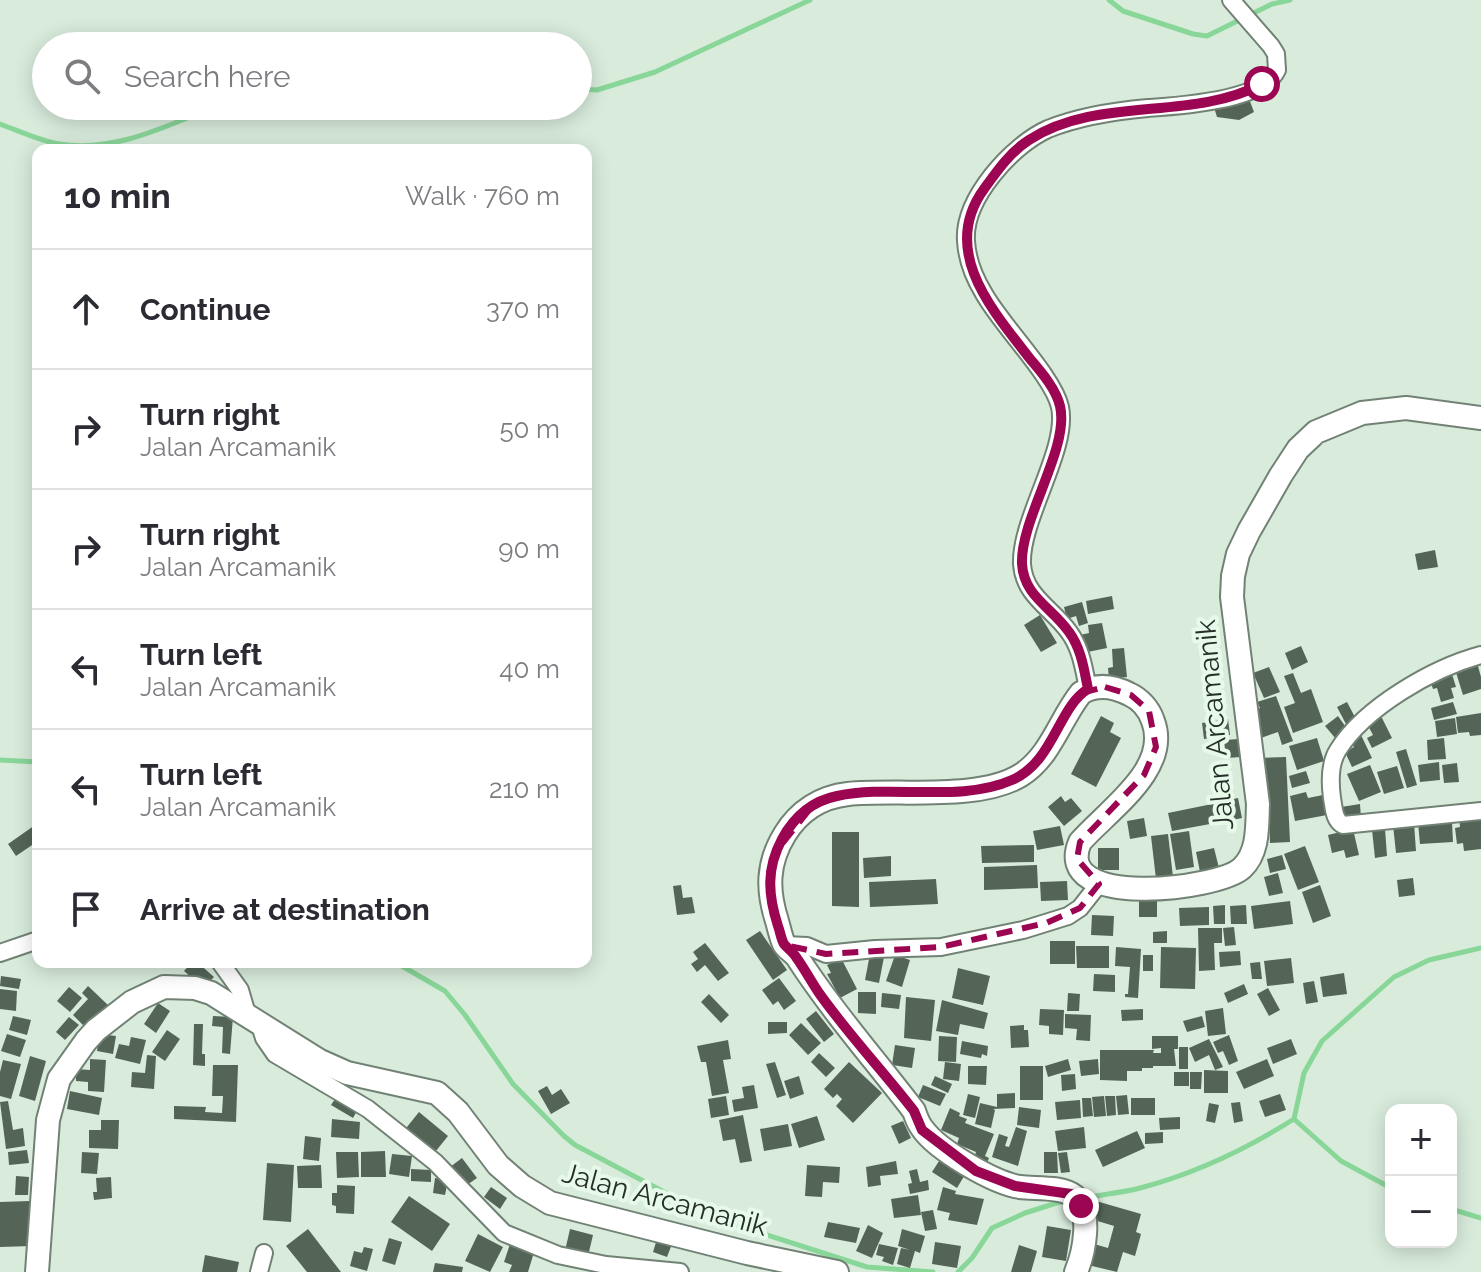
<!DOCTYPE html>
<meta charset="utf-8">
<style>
:root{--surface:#fff;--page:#f7f7f7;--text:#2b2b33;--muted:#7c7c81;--line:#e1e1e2}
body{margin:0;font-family:Raleway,sans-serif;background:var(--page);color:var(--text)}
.controls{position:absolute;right:24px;bottom:24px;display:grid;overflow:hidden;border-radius:16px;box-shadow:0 4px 20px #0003}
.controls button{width:72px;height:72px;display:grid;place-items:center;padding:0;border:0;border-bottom:2px solid var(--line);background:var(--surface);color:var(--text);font:40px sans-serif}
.stop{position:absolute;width:24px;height:24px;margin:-18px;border:6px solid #9c0551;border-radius:50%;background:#fff}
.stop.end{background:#9c0551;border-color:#fff;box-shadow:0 2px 8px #0008}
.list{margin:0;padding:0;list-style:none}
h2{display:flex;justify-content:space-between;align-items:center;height:104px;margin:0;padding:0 32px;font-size:34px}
h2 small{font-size:26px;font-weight:400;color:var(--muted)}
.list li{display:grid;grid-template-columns:52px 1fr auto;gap:24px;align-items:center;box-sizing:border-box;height:120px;padding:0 32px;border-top:2px solid var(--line)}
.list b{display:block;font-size:30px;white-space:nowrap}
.list p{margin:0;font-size:26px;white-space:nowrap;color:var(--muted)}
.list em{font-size:26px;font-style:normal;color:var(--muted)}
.icon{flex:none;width:44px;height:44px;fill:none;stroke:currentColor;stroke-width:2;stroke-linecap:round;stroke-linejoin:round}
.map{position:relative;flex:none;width:1481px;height:1272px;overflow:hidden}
.search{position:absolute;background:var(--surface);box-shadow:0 4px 20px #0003;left:32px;top:32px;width:560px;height:88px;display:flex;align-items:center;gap:20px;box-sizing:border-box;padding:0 28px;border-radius:44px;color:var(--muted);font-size:30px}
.panel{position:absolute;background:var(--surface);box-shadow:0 4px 20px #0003;left:32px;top:144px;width:560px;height:824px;border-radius:16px}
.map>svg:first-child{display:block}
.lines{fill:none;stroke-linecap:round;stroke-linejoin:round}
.stream{stroke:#89d699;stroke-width:5}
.building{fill:#546557}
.street-casing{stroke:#718274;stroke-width:20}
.secondary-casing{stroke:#718274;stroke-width:26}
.street{stroke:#fff;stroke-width:16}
.secondary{stroke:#fff;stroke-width:22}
.route{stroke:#9c0551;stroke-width:10}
.marked{fill:none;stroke:#9c0551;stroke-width:6;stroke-dasharray:16 10;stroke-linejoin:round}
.labels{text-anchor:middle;stroke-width:8;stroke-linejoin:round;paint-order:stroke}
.street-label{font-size:28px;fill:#262e28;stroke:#e7faea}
</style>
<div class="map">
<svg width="1481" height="1272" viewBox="0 0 1481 1272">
<rect width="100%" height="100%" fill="#d9ecdc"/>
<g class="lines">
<g class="stream">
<path d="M1109,0L1123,11L1193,34L1207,36L1272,4L1290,0"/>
<path d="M578,89L597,90L655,72L810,0"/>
<path d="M0,124C19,131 40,141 59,144C114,153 167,126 216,106"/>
<path d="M0,760L38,762"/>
<path d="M395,962L445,991L465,1015L513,1084L564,1136L575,1145L702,1212L723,1221L867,1267L933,1272"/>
<path d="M1294,1119L1341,1161L1391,1188"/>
<path d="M1084,1198C1102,1194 1122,1193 1140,1188C1193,1174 1248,1148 1294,1119L1304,1073L1322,1041L1394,977L1429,960L1481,948"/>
<path d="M1451,1209L1481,1218"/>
<path d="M958,1272L972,1258L992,1228L1025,1213L1066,1200"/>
</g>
</g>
<g class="building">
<path d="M1248,96L1254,112L1239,120L1217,117L1213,104Z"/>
<path d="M1435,550L1438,567L1418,570L1415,554Z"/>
<path d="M1112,596L1114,609L1088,614L1086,601Z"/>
<path d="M1082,602L1088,623L1079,626L1076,616L1067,619L1064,607Z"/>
<path d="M1040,615L1057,643L1041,652L1024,625Z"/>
<path d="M1102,623L1107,648L1083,653L1080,635L1089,633L1088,625Z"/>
<path d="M1301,646L1308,662L1292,670L1285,653Z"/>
<path d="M1124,648L1127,677L1109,679L1108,668L1113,667L1112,649Z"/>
<path d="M1476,659L1481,677V689L1463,695L1454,666Z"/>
<path d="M1269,667L1280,692L1264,698L1253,673Z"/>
<path d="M1451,671L1456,687L1451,688L1454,698L1441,702L1437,688L1433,689L1429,677Z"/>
<path d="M1214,673L1225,695L1219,698L1208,677Z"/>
<path d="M1293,673L1301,693L1311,689L1323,722L1293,733L1284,707L1295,703L1284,676Z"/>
<path d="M1276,696L1293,741L1282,745L1278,732L1261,738L1251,711L1260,708L1257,702Z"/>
<path d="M1347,702L1357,721L1347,726L1337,707Z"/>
<path d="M1453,702L1457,714L1434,720L1431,708Z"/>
<path d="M1481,713V735L1470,736L1469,732L1458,733L1456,717Z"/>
<path d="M1380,714L1392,738L1372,748L1367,738L1373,735L1366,722Z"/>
<path d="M1101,716L1114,723L1110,732L1121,738L1096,787L1071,774Z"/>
<path d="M1338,716L1348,730L1336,739L1325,726Z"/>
<path d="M1455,718L1457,734L1437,737L1435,721Z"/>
<path d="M1228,719L1230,735L1204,739L1202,723Z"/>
<path d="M1360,733L1372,758L1352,767L1345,752L1354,747L1349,738Z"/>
<path d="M1317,738L1324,761L1297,770L1289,746Z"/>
<path d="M1444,738L1446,759L1428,760L1427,740Z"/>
<path d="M1239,739L1241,757L1226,758L1224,740Z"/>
<path d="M1406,749L1417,785L1407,788L1396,752Z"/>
<path d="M1286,757L1290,842L1270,843L1267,776H1260L1259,758Z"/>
<path d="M1439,762L1440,780L1420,782L1418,765Z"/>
<path d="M1457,763L1459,782L1444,783L1442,765Z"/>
<path d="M1370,765L1381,792L1359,801L1347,774Z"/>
<path d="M1397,766L1404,788L1384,794L1377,772Z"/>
<path d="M1306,771L1310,783L1292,788L1289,776Z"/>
<path d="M1232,785L1234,796L1218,799L1216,789Z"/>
<path d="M1306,792L1308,798L1323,795L1327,815L1295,821L1290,796Z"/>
<path d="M1061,796L1065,802L1071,798L1082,811L1064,826L1048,807Z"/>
<path d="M1238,798L1242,818L1223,822L1219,802Z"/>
<path d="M1217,803L1221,822L1172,831L1168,813Z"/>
<path d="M1360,804L1361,818L1343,821L1341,807Z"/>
<path d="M1459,815H1481V849L1464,851L1463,843L1457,844L1455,828L1460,827Z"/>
<path d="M1144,818L1147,836L1130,839L1127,821Z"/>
<path d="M1452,822L1453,842L1420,844L1418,823Z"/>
<path d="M38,823V841L16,856L8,844Z"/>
<path d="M1414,823L1416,851L1396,853L1393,825Z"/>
<path d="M1060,826L1064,845L1037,850L1033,831Z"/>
<path d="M1353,829L1359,855L1346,858L1344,850L1332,853L1328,835Z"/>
<path d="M1385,829L1387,856L1375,858L1372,830Z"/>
<path d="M1189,831L1194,867L1176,870L1170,834Z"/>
<path d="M832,832H859V907L832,906Z"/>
<path d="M1168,834L1173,877L1156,879L1151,836Z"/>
<path d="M1034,845V862L982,863L981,846Z"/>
<path d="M1305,846L1319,882L1298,890L1284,854Z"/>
<rect x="1098" y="848" width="21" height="22"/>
<path d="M1214,848L1219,868L1200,872L1196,852Z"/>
<path d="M1282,855L1286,869L1270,873L1267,859Z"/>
<path d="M891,856V876L864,878L863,858Z"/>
<path d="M1037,865L1038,888L984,890V867Z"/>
<path d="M1278,873L1283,893L1269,896L1264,877Z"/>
<path d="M1413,878L1415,895L1399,897L1397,880Z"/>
<path d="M936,879L938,904L870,907L869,882Z"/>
<path d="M1067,881L1068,900L1041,901L1040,882Z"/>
<path d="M681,885L683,898L692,897L695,913L677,915L673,886Z"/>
<path d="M1320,885L1331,916L1313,923L1302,892Z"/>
<rect x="1139" y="899" width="18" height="18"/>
<path d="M1290,901L1293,924L1254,929L1251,906Z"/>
<path d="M1225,905V924H1214L1213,906Z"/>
<path d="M1246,905L1247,924H1231L1230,906Z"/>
<path d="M1209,907V925L1180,926L1179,908Z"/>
<path d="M1092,915L1114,916L1113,936L1091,935Z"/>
<path d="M1234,927L1236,945L1225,946L1223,928Z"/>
<path d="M1198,928H1222V943H1214L1215,970L1199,971Z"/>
<path d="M760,931L787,970L773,980L746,940Z"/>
<path d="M1167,931V943H1153V932Z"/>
<rect x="1050" y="941" width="25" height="23"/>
<path d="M705,943L729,973L718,981L705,965L697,972L691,964L698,959L693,952Z"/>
<path d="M1076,946H1109V968H1077Z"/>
<path d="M1116,947L1141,949L1138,998L1125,997V994H1128L1130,967L1115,966Z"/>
<path d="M1161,947L1196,948L1195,989L1160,988Z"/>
<path d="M1240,951L1241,965L1220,967L1219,952Z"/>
<path d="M870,954L884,957L879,983L865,980Z"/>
<path d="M895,955L910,960L902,987L886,981Z"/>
<rect x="1143" y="955" width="10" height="16"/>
<path d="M841,958L857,989L840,998L827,974L831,973L827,965Z"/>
<path d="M1291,958L1294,983L1267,986L1264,961Z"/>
<path d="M192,962H197L214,977L203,988L184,971Z"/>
<path d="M1260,962L1262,979H1252L1250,963Z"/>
<path d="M958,968L990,976L983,1005L952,998Z"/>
<path d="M1344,973L1347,994L1323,997L1320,977Z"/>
<path d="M1094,974L1115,975V992L1093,991Z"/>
<path d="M1,976L21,979L19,989L0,986Z"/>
<path d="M779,978L796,1001L784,1010L778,1001L773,1005L762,990Z"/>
<path d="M1314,981L1318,1002L1306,1004L1303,983Z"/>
<path d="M1244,984L1248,994L1228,1003L1224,993Z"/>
<path d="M88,986L108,1005L86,1028L73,1015L88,999L82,993Z"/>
<path d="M69,987L82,998L70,1012L57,1001Z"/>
<path d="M1268,988L1280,1010L1269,1016L1257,994Z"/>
<path d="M0,989L17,991L16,1011L0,1009Z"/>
<path d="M858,992H876V1014L858,1013Z"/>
<path d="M882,993L901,995L899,1009L881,1007Z"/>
<path d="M1068,993L1080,994L1079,1011H1067Z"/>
<path d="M709,994L729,1015L721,1023L701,1002Z"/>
<path d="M906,997L935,1000L931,1041L904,1038Z"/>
<path d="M942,1000L988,1013L984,1029L960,1024L958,1035L936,1031Z"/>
<path d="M158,1003L170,1011L156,1033L144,1024Z"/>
<path d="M1223,1008L1226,1034L1208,1036L1205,1011Z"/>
<path d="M1040,1009L1064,1010L1063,1035L1049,1034V1026L1039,1025Z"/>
<path d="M1143,1009V1020L1122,1021L1121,1010Z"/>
<path d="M816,1011L834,1034L824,1042L806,1019Z"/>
<path d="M1065,1014L1091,1015L1090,1041L1076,1040L1077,1029L1065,1028Z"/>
<path d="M13,1016L31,1020L27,1035L9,1030Z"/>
<path d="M213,1016L233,1017L230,1054L222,1053L223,1027L212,1026Z"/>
<path d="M1202,1016L1205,1027L1187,1032L1183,1021Z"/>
<path d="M69,1017L79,1025L65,1040L56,1032Z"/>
<path d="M768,1022H787V1033L768,1034Z"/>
<path d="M801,1023L821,1043L808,1055L789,1035Z"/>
<path d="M194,1024H203L202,1054H205V1066L193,1065Z"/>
<path d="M1024,1025V1030H1028L1029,1047L1011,1048L1010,1026Z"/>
<path d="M167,1030L180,1039L165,1061L152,1052Z"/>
<path d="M7,1034L26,1040L20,1057L1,1051Z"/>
<path d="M99,1034L116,1036L113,1054L97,1051Z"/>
<path d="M1229,1035L1238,1061L1229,1065L1223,1051L1218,1053L1213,1042Z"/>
<path d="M939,1036L957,1037L956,1062L938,1061Z"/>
<path d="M1152,1036H1178V1049H1174L1176,1066H1153V1068H1142V1071H1127V1081L1100,1080V1050H1154L1153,1053H1161V1048L1152,1049Z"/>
<path d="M131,1037L146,1040L140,1064L115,1058L119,1044L129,1046Z"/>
<path d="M1209,1039L1223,1067L1215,1070L1209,1055L1195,1062L1189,1048Z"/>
<path d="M1291,1039L1297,1054L1273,1064L1267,1048Z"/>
<path d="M728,1040L731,1059L723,1060L729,1093L712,1096L706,1062H701L697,1046Z"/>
<path d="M962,1041L988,1046L987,1056L982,1054L981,1058L960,1054Z"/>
<path d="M895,1045L915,1048L912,1068L892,1065Z"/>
<rect x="1179" y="1047" width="9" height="22"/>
<path d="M819,1053L835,1068L826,1077L811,1062Z"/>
<path d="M147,1055L156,1056L154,1089L131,1087L132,1072L145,1073Z"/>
<path d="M30,1056L46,1061L35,1101L19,1096Z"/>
<path d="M90,1059L106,1060L104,1092L88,1091V1082L76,1081V1069L90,1070Z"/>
<path d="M1068,1059L1071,1070L1048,1077L1045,1066Z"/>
<path d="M1098,1059L1099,1074L1081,1076L1079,1061Z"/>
<path d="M1267,1059L1274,1076L1244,1089L1236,1072Z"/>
<path d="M3,1060L21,1064L11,1099L0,1096V1072Z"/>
<path d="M775,1062L786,1095L777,1098L766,1064Z"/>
<path d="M849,1062L882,1093L853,1123L836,1106L842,1099L837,1094L833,1098L824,1089Z"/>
<path d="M945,1062L961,1064L959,1081L943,1079Z"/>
<path d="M213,1065H238L236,1122L174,1119V1106L206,1107L205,1112L222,1113L223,1096H212Z"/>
<path d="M968,1066H987L986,1085L968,1084Z"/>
<rect x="1020" y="1066" width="23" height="34"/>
<path d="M1204,1070L1228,1071V1093H1204Z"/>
<rect x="1174" y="1072" width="15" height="14"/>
<path d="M1190,1072H1202L1201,1089H1190Z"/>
<path d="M1075,1074L1076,1089L1062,1091L1061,1075Z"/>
<path d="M799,1076L804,1094L790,1099L784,1081Z"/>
<path d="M935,1076L952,1084L948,1093L931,1085Z"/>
<path d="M754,1085L758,1108L734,1112L732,1100L744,1098L742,1087Z"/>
<path d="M923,1085L946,1094L940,1106L918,1097Z"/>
<path d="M547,1086L552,1095L561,1089L570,1103L551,1114L538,1091Z"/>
<path d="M70,1091L102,1098L99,1115L67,1109Z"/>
<path d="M1015,1093V1108L993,1109L995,1110L991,1128L975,1124L980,1103L997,1107V1094Z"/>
<path d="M968,1094L980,1097L975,1118L963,1115Z"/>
<path d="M1280,1094L1286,1110L1265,1117L1259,1101Z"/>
<path d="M1127,1095L1129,1114L1118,1115L1116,1096Z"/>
<path d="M337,1096L358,1109L353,1118L331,1105Z"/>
<path d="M726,1096L729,1115L711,1118L708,1099Z"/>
<path d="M1104,1096L1106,1116L1094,1117L1092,1097Z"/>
<path d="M1105,1096H1115L1116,1115L1107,1116Z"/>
<path d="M1082,1098H1091L1093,1116L1083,1117Z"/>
<rect x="1131" y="1098" width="24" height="17"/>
<path d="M1080,1100L1081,1118L1057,1120L1055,1102Z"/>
<path d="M8,1101L13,1130L23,1128L25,1146L6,1149L0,1102Z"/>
<path d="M1240,1102L1243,1121L1234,1123L1231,1103Z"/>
<path d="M1209,1103L1219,1105L1215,1123L1206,1121Z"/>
<path d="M1019,1107L1041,1110L1039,1128L1017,1125Z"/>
<path d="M950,1108L960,1113L959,1116L967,1119L965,1123L994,1134L985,1156L989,1158L985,1167L973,1161L976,1152L957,1144L959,1138L941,1130Z"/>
<path d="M419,1112L448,1136L432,1156L403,1132Z"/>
<path d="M743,1115L752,1161L740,1163L735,1139L723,1141L719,1120Z"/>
<path d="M817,1116L825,1140L799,1148L791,1124Z"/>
<path d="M1180,1117V1129L1160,1130L1159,1118Z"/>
<path d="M332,1119L360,1122L359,1139L331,1137Z"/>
<path d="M101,1120H119L118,1149L89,1148V1130H101Z"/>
<path d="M903,1121L911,1138L899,1144L891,1126Z"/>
<path d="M788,1124L792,1146L764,1151L760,1129Z"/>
<path d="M1016,1127L1027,1131L1018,1166L992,1157L999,1134L1008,1137L1005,1146L1009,1147Z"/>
<path d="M1084,1127L1086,1148L1058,1151L1055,1131Z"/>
<path d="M1137,1131L1145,1148L1103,1167L1095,1150Z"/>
<path d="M1163,1132V1143L1145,1144V1133Z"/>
<path d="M305,1136L321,1138L319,1161L303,1159Z"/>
<path d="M27,1150L29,1163L9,1165L8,1152Z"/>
<path d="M385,1151L386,1177H361V1152Z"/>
<path d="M82,1152L99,1153L97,1174L81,1173Z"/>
<path d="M336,1152H358L359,1177L337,1178Z"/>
<path d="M1044,1152H1057L1058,1173H1044Z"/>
<path d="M1067,1152L1070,1172L1061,1173L1058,1153Z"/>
<path d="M392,1154L412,1156L409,1177L389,1174Z"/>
<path d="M462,1158L477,1178L464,1187L450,1167Z"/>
<path d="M941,1158L966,1173L957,1188L932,1172Z"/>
<path d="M896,1161L898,1174L880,1176L881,1185L868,1187L866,1167Z"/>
<path d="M267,1163L294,1165L291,1222L263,1220Z"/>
<path d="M321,1165L322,1188H298L297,1166Z"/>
<path d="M807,1165L840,1167L839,1183L823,1182L822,1197L805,1196Z"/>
<path d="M411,1169L431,1170V1182L411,1181Z"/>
<path d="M917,1169L920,1182L928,1180L929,1190L910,1194L908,1184L912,1183L909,1171Z"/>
<path d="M16,1176L29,1177L28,1195H15Z"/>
<path d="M111,1177L112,1198L94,1200L93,1192H97L96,1178Z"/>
<path d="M435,1178L448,1180L445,1195L433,1193Z"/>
<path d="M337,1185L355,1186L354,1214L336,1213V1206L332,1205V1193H337Z"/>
<path d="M491,1187L507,1198L500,1209L484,1197Z"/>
<path d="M943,1187L956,1191L955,1194L984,1199L977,1225L948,1220L950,1213L937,1210Z"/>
<path d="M918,1195L921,1215L894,1218L891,1199Z"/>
<path d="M409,1196L450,1224L432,1251L391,1222Z"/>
<path d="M30,1201L32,1246L0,1247V1202Z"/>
<path d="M1096,1201L1141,1214L1136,1232L1141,1234L1135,1256L1123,1252L1117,1272L1088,1265L1094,1244L1108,1248L1114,1226L1091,1219Z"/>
<path d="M933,1210L937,1229L925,1231L921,1212Z"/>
<path d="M828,1222L860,1228L856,1243L824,1237Z"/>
<path d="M868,1225L883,1233L872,1258L856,1251Z"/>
<path d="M1047,1226L1071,1230L1066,1261L1042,1257Z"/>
<path d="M308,1229L341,1272H307L286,1246Z"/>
<path d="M570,1229L593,1235L588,1256L565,1251Z"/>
<path d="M902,1229L925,1236L920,1253L915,1251L910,1268L897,1264L901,1248L910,1250L898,1246Z"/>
<path d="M478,1234L503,1247L490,1272L465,1261Z"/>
<path d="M389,1238L402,1242L395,1265L382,1261Z"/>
<path d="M657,1239L672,1244L667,1257L653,1252Z"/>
<path d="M511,1241L535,1249L528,1272H509L512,1265L504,1262Z"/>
<path d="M935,1242L961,1246L957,1268L932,1264Z"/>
<path d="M879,1244L898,1248L893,1265L882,1261L884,1257L876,1255Z"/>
<path d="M1019,1245L1037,1251L1031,1272H1011Z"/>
<path d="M364,1247L373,1249L367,1271L350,1266L354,1251L362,1253Z"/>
<path d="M205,1255L239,1262L237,1272H202Z"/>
<path d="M435,1263L463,1267L462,1272H433Z"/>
</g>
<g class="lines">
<defs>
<g id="street">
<path d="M1481,655C1433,668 1365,707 1338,750C1329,764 1330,783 1332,798C1334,809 1334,820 1343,825L1481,811"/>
<path d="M1088,689C1084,669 1081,648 1069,632C1052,608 1024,596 1022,564C1020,519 1069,449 1060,407C1053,376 1000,324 983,292C974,277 967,258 966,241C963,199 1012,145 1048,129C1080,116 1114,111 1148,108C1178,106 1263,101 1277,70L1276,54L1271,46L1231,0"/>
<path d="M785,945L807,946L826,954L875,949L941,947L1023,930L1068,916L1080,908L1099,884"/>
<path d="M0,953L38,940"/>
<path d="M220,962L240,990L247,1014"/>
<path d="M259,1022L264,1038L275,1054L368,1109L435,1162L504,1233L558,1255L606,1265L680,1272"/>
<path d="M259,1272L264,1253"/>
</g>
<g id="secondary">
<path d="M37,1272L48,1120L59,1079L86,1041L96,1030L132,1002L164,987L195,988L211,993L320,1061L347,1073L437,1093L458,1112L498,1165L522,1186L550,1203L747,1253L837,1272"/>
<path d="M1076,1272C1084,1253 1093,1211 1074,1196C1062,1186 1035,1189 1020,1187C994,1183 937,1150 922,1128C918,1123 916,1117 914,1111C875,1060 832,1011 797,957C793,952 787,949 784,944C781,938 779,928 777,921C767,890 767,863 785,834C799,811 821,797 848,794C897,789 980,801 1021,775C1051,756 1060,719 1081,693C1096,684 1113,686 1129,694C1140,699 1149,709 1153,721C1171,769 1108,810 1080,842C1051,910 1218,890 1242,868C1259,852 1257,826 1258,804L1232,597L1233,576L1238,554L1249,531L1281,475L1298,449L1316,432L1362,413L1406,408L1481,418"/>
</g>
</defs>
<use href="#street" class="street-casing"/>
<use href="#secondary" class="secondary-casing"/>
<use href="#street" class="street"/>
<use href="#secondary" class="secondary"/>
</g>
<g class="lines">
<path class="route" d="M1081,1206L1071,1194L1015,1186L976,1171L922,1130L914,1111C883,1071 848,1034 819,993C811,981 804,968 796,957C793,952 787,948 784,944C781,939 780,931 778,926C768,895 766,869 782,839C794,817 812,801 837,796C892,784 960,803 1012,780C1054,762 1058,707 1088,689C1084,669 1081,648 1069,632C1052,607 1024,597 1022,564C1020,519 1070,448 1060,406C1056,389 1042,373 1031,360C993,311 939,251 984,189C997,171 1010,152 1029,140C1099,95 1190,122 1262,84"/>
</g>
<path class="marked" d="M1105,687L1131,695L1149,711L1156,747L1144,775L1080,842L1077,859L1099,884L1080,908L1046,923L941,947L826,954L785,945L769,890L774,854L813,805L847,794L979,789L1011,781L1037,761L1081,693Z"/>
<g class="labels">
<g class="street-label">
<text transform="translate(1214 725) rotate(-95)" y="10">Jalan Arcamanik</text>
<text transform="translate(665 1199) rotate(15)" y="10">Jalan Arcamanik</text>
</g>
</g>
</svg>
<div class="controls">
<button>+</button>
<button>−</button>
</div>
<div class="stop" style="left:1262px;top:84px"></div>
<div class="stop end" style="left:1081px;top:1206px"></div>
<div class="search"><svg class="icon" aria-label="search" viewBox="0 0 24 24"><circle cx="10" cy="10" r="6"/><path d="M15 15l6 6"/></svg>Search here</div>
<section class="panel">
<h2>10 min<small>Walk · 760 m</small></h2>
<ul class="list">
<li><svg class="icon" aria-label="ahead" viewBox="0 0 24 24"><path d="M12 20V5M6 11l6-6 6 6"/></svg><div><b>Continue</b></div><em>370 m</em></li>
<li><svg class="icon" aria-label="right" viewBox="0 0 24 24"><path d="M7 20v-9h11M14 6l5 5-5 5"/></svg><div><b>Turn right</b><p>Jalan Arcamanik</p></div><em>50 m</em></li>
<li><svg class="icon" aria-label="right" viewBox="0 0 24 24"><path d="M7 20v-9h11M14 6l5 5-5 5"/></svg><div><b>Turn right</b><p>Jalan Arcamanik</p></div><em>90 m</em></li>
<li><svg class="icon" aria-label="left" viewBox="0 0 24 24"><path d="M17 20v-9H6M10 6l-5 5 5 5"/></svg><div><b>Turn left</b><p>Jalan Arcamanik</p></div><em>40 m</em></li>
<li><svg class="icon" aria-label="left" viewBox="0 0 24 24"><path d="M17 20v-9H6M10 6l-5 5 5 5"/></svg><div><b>Turn left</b><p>Jalan Arcamanik</p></div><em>210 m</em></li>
<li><svg class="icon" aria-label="arrive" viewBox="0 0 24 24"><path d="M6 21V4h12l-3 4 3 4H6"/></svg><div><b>Arrive at destination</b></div></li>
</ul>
</section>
</div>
